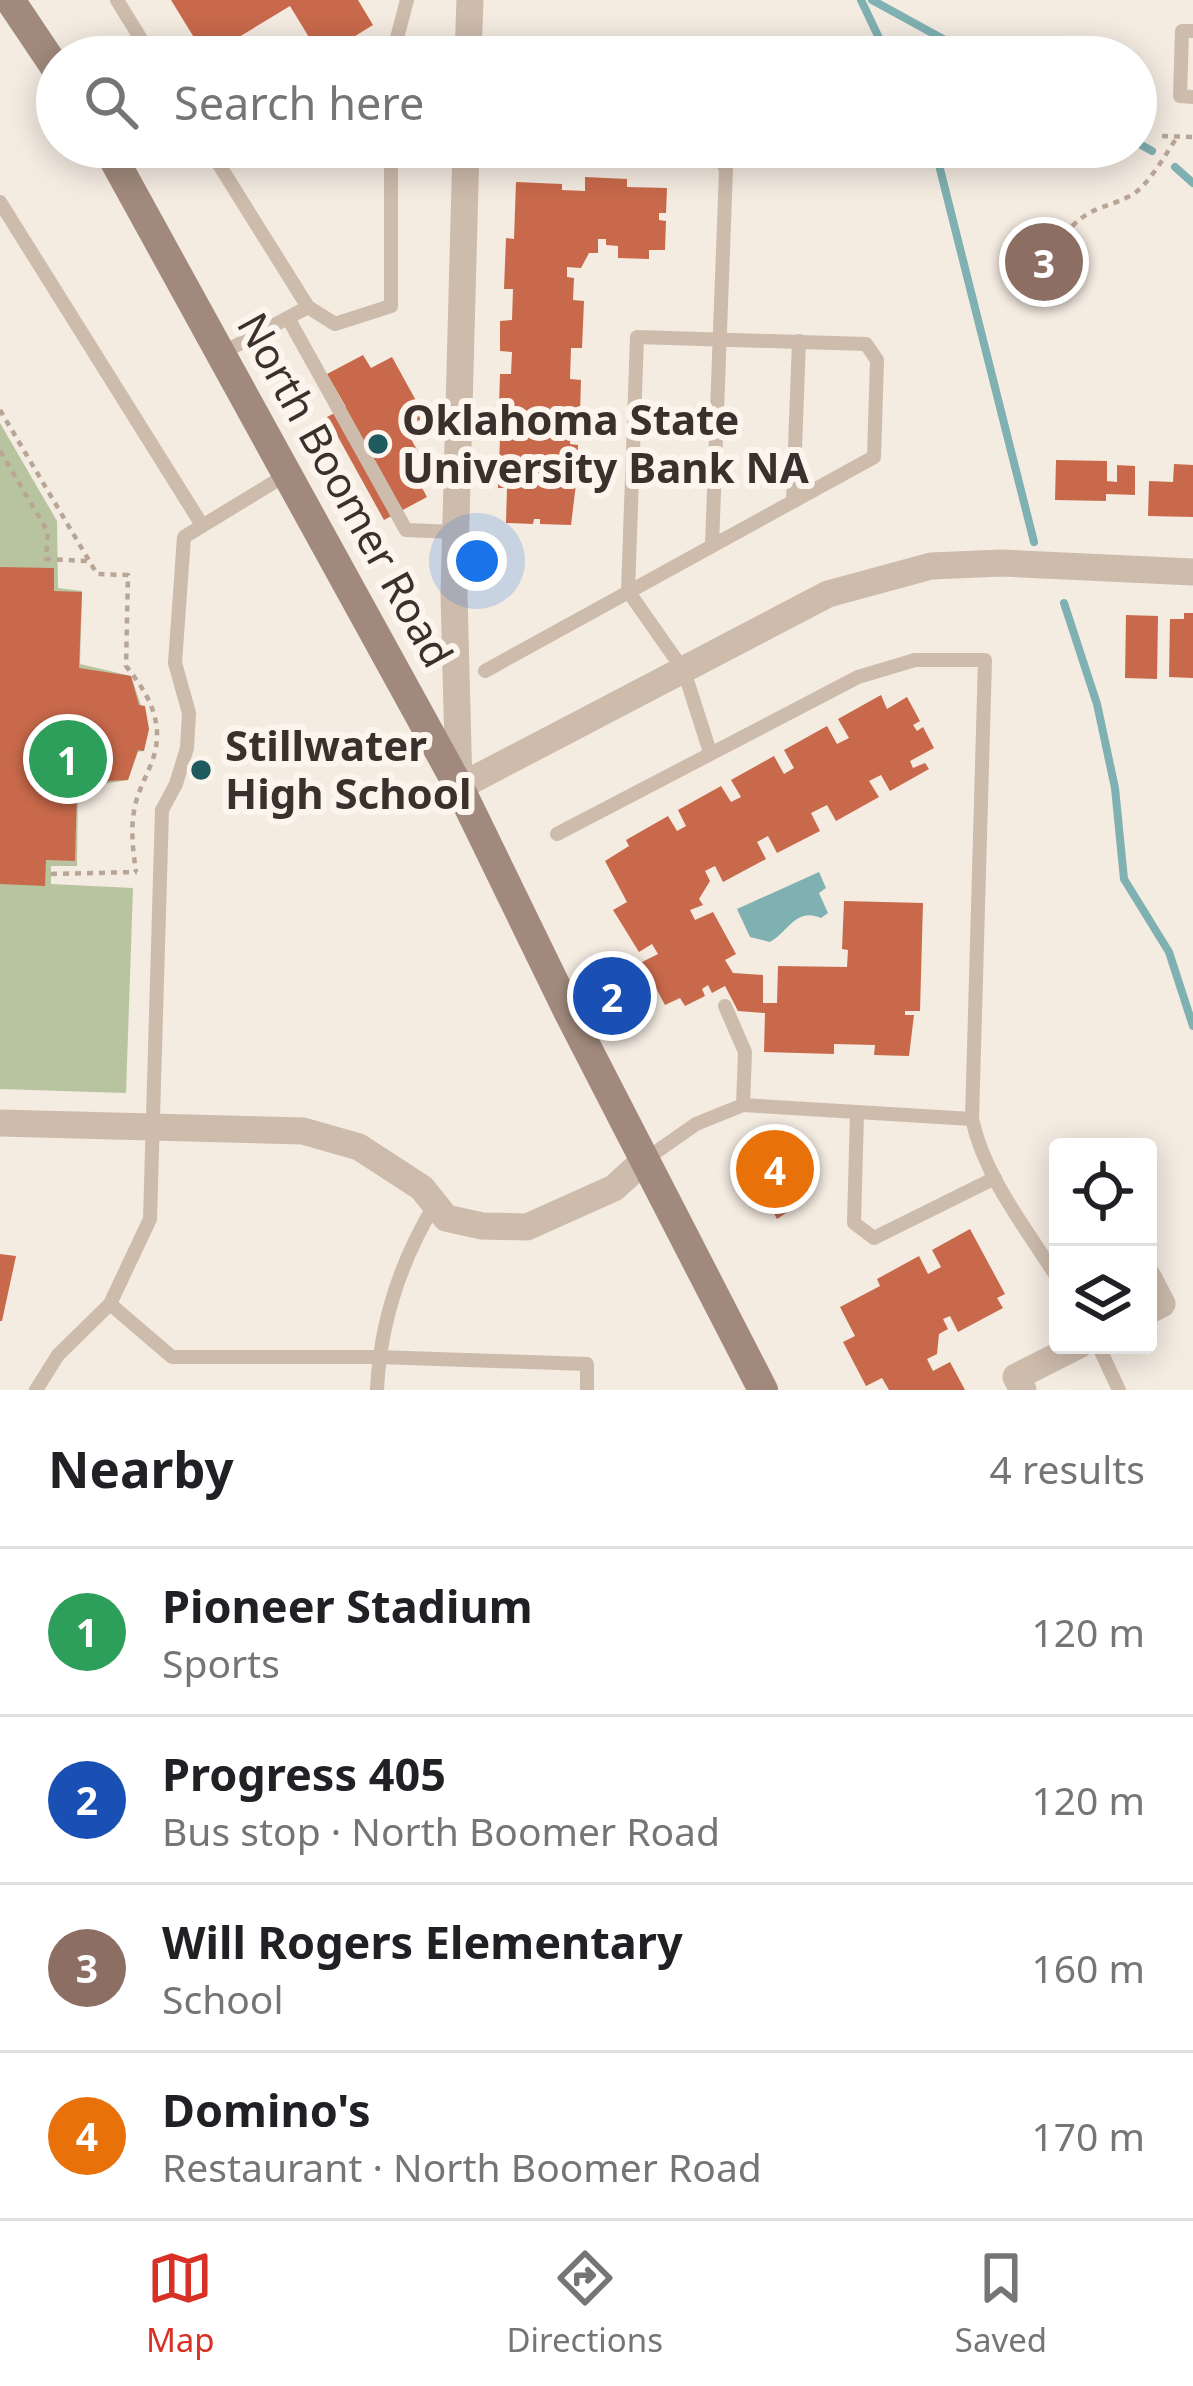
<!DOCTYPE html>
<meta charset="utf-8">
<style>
:root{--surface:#fff;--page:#f6f6f6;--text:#202124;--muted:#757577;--line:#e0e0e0;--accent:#d93025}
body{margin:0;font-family:"Noto Sans",sans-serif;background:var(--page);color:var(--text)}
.controls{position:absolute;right:36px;bottom:36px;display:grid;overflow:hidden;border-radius:12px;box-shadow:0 6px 30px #0003}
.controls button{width:108px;height:108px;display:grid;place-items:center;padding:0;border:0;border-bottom:3px solid var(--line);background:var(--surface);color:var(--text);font:60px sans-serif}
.you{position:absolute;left:477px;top:561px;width:42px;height:42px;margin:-30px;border:9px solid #fff;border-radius:50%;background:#1a73e8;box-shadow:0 0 0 18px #1a73e833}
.badge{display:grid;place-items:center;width:78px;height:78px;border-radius:50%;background:var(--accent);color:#fff;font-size:39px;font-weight:700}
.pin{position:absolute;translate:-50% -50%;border:6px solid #fff;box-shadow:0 3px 12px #0006}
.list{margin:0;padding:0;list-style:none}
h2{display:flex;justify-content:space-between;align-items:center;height:156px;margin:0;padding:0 48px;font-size:51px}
h2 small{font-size:39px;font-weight:400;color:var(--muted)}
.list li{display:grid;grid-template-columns:78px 1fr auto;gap:36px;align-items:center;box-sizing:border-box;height:168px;padding:0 48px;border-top:3px solid var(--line)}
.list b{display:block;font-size:45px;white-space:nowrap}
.list p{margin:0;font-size:39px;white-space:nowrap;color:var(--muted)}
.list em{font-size:39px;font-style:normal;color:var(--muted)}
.icon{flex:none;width:66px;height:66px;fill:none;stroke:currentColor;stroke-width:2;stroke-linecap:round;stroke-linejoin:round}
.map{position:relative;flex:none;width:1193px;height:1390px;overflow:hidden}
.search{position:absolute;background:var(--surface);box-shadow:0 6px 30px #0003;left:36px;right:36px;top:36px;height:132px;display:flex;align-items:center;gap:30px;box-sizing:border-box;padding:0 42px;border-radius:66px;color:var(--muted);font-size:45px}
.sheet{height:828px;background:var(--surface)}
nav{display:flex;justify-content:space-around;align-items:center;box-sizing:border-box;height:168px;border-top:3px solid var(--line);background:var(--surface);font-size:33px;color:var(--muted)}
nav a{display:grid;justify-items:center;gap:6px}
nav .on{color:var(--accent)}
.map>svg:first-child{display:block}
.green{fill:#b8c4a0}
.water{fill:#7fb0b2}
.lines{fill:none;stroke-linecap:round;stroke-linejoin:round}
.stream{stroke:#7fb0b2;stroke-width:8}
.building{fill:#c8694b}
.path{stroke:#b9a596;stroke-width:4.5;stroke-dasharray:6 6;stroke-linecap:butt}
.lane{stroke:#cdbbac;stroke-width:14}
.street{stroke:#cdbbac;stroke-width:27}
.secondary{stroke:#a18a7d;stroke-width:30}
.poi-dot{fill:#1f5a5e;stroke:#fbf5ee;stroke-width:4.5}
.labels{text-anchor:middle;stroke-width:12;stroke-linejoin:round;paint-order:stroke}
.poi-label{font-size:42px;font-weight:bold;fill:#3b302b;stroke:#fbf5ee;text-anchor:start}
.street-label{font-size:42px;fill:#3b302b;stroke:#fbf5ee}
</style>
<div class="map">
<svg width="1193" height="1390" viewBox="0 0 1193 1390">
<rect width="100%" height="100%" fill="#f4ebe1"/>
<path class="green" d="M0,423L57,521L58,588L82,591L80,664L131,676L149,729L143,751L138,752L128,780L78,788L77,866H51V884L133,888L126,1093L0,1089Z"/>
<path class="water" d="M819,872L826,888L819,893L828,913L821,918C796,907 788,932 770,942L750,937L737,909Z"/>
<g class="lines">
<g class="stream">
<path d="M861,0L888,57"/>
<path d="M872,0L976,57"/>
<path d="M1136,142L1152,151"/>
<path d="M931,147L939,165L1034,542"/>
<path d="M1175,167L1193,183"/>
<path d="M1064,603L1097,704L1115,788L1124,879L1169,952L1193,1026"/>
</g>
</g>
<g class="building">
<path d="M171,0H358L373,25L321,57L290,6L206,57Z"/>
<path d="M585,177L627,179V187L667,188L666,213H659V220L666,221L665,250H649V259L618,258V246L606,245V239H598V253H589L581,268L567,267V277L574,278L573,300L584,301L582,348H571L570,379L581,380L580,413L571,412L570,444L578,445L577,470H563V475L577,476L571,525L540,524V519H534L533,524L506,523L507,488H498L500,439H507L509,407H499L500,374H511L512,352L500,351V321L512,320L513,289H504L506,238L514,239L516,182L562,184V190L585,191Z"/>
<path d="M363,355L371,368L392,357L425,417L405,428L422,459L410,466L427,497L384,520L327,417L346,407L327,374Z"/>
<path d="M1056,460L1107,461V481L1117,482V465L1135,466V495L1106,494V501L1055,500Z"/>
<path d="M1174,464L1193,465V517L1148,516L1149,481L1173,482Z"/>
<path d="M0,567L54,568V591L82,592L79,668L131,676L139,705L145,706L149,729L144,751L138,750L128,780L107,781L95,788L77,787L75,861L46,860L45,886L0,884Z"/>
<path d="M1184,613H1193V678L1169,677L1170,619H1184Z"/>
<path d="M1126,615L1158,616L1157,679L1125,678Z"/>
<path d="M881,695L887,709L907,697L920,721L913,725L917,731L923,727L934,748L910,761L913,768L925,763L929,769L890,791L881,775L869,781L879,797L836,821L827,805L811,813L820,831L777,853L768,836L757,842L766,859L723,882L715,866L705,871L710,881L699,899L703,905L690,910L695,920L713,912L736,954L725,960L733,973L763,975V1003H777L778,966L847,967L848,950L842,949L844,901L923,903L920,1011H905V1015H914L909,1056L874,1055L875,1045L834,1044V1054L764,1052L765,1013L738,1011L725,986L712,993L708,985L702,989L705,996L685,1006L680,998L665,1005L642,962L658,954L652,944L639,952L613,910L627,902L605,861L629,846L626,840L668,816L677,831L686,826L678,810L721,786L731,802L741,797L731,780L774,756L784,774L794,768L784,750L827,726L837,744L849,738L838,719Z"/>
<path d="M794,1135L800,1147L787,1154L810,1197L777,1219L757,1182L762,1180L750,1158Z"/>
<path d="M970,1229L1005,1294L997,1298L1003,1308L958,1332L950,1316L943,1319L948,1329L939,1334L937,1354L927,1359L933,1371L950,1362L965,1390H889L882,1378L866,1386L843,1342L855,1336L840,1307L880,1286L877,1279L919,1256L928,1274L941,1267L932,1250Z"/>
<path d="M0,1254L16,1256L2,1321H0Z"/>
</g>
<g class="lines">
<g class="path">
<path d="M1162,136L1193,137"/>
<path d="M1064,235C1089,206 1099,211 1130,196C1148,187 1166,153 1178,136"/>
<path d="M0,410L97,574L128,575L126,666C146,691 163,718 155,752C150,771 139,787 135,806C130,829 133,850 136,872"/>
<path d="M0,451L48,532L46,559L87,561"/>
<path d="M51,874L137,872"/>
</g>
<g class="lane">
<path d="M117,0L152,57"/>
<path d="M1193,31H1182L1180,96L1193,97"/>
<path d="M392,57L407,0"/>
<path d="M208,147L308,307L222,353"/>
<path d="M0,202L202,525"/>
<path d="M308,307L335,324L391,306V147"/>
<path d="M288,318L406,530L456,532"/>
<path d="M793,501L799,341"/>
<path d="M712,545L726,170L716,147"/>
<path d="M485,671L874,457L877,360L866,344L637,337L628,591L684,671L710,752"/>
<path d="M557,834L858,677L915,660H985L972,1119C985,1178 1026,1228 1058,1279"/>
<path d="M725,1006L745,1052L743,1105"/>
<path d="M857,1114L854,1223L874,1238L995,1178"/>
<path d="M646,1159L696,1124L743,1105L972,1119"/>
<path d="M110,1304L172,1357H378L587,1364V1390"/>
<path d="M1098,1345L1119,1390"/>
<path d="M36,1390L58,1355L110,1304L150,1219L162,810L176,784L187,748L189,713L175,663L184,537L289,473"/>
<path d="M377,1390C380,1323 400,1262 435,1204"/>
</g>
<g class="street">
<path d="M468,57L470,0"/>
<path d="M466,147L454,594L459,787L828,594L931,566L1002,563L1193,572"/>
<path d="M0,1123L303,1131L359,1147L422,1188L446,1218L482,1226L527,1227L614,1188L646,1159"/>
<path d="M1148,1277L1162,1304L1148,1311"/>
<path d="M1023,1390L1016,1377L1079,1345"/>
</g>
<g class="secondary">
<path d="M10,0L57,70"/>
<path d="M107,147L459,787L569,1013L763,1390"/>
</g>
</g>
<g class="poi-dot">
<circle cx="378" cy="444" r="12"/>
<circle cx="201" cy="770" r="12"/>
</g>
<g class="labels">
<g class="poi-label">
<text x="402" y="435">Oklahoma State<tspan x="402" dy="48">University Bank NA</tspan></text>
<text x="225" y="761">Stillwater<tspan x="225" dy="48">High School</tspan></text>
</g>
<g class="street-label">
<text transform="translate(345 490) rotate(61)" y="15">North Boomer Road</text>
</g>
</g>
</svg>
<div class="controls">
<button><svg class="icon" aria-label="locate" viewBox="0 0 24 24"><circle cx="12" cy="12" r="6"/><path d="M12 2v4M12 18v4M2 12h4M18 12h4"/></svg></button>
<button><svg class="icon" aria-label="layers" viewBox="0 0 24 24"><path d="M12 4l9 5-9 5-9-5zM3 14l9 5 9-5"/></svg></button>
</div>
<div class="you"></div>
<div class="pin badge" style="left:68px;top:759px;background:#2e9e5b">1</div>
<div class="pin badge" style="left:612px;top:996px;background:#1a4fb4">2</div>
<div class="pin badge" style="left:1044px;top:262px;background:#8d6e63">3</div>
<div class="pin badge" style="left:775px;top:1169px;background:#e8710a">4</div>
<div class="search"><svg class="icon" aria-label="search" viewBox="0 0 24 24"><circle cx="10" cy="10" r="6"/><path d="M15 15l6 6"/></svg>Search here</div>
</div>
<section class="sheet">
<h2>Nearby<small>4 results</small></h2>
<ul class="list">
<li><span class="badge" style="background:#2e9e5b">1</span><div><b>Pioneer Stadium</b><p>Sports</p></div><em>120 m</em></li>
<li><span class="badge" style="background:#1a4fb4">2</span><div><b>Progress 405</b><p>Bus stop · North Boomer Road</p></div><em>120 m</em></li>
<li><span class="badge" style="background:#8d6e63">3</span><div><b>Will Rogers Elementary</b><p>School</p></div><em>160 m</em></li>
<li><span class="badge" style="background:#e8710a">4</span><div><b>Domino's</b><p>Restaurant · North Boomer Road</p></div><em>170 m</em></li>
</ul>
</section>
<nav>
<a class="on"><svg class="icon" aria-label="map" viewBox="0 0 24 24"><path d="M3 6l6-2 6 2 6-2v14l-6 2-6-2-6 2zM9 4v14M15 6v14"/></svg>Map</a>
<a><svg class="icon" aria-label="directions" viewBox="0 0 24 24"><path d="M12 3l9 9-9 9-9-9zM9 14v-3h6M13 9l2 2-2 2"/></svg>Directions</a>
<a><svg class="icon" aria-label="saved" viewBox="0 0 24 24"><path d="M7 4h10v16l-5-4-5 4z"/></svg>Saved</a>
</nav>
